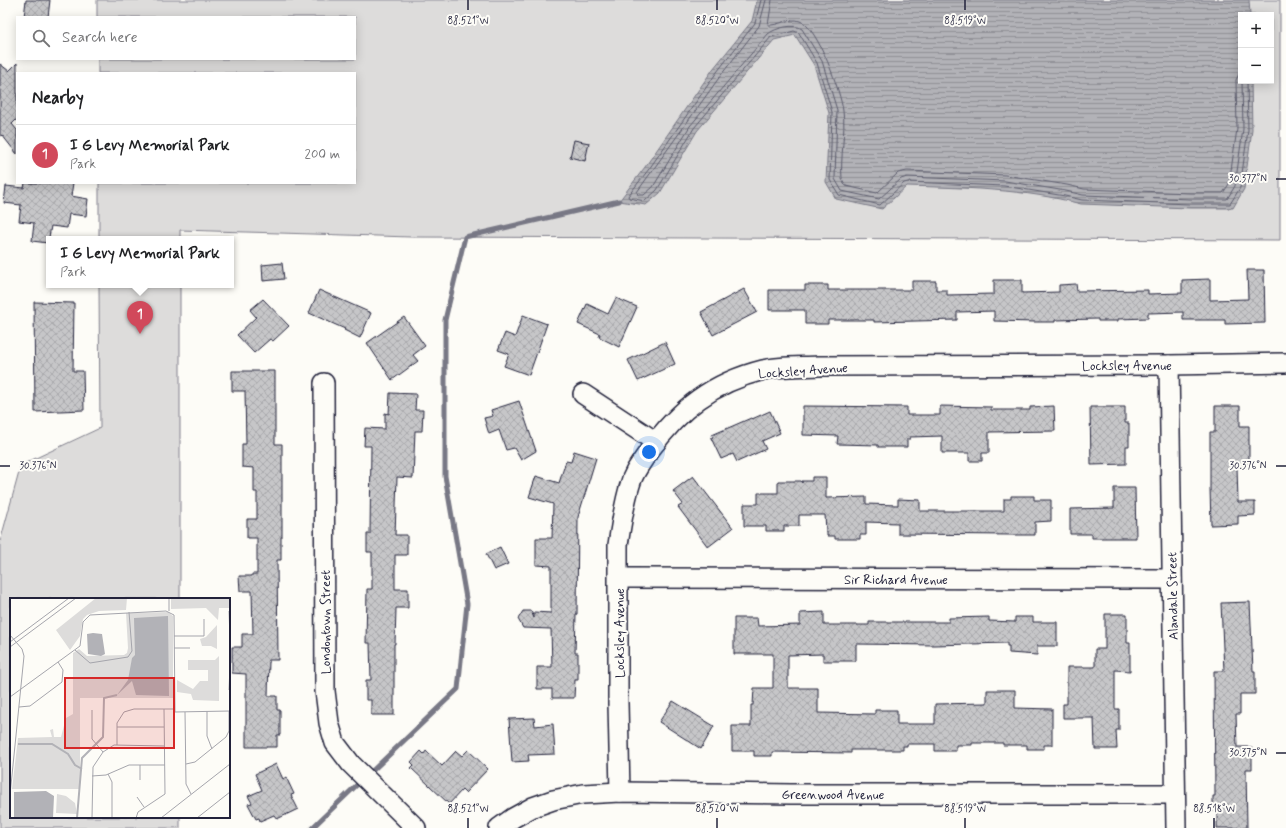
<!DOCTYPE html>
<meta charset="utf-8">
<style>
:root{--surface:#fff;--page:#f6f6f6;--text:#202124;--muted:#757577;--line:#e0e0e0;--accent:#d1495b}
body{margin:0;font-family:Mynerve,sans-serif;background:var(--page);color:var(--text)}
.controls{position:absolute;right:12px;top:12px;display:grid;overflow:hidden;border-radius:0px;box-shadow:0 2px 10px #0003}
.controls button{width:36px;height:36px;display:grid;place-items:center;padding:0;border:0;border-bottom:1px solid var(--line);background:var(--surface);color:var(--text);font:20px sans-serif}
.you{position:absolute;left:649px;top:452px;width:14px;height:14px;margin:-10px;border:3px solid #fff;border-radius:50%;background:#1a73e8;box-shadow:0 0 0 6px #1a73e833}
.badge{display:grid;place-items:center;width:26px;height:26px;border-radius:50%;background:var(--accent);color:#fff;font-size:13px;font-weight:700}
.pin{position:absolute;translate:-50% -33px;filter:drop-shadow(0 1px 2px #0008)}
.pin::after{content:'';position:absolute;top:21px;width:14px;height:12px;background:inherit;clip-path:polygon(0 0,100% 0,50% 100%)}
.popup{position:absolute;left:46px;top:236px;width:188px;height:52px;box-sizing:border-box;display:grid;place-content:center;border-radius:0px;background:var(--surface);filter:drop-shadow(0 1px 3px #0005);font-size:13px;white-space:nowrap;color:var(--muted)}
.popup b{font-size:15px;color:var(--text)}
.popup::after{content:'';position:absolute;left:50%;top:100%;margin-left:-8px;border:8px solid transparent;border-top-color:var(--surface)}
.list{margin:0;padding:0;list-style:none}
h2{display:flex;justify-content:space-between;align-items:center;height:52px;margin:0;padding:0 16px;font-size:17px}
h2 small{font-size:13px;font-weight:400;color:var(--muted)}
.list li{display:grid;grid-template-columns:26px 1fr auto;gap:12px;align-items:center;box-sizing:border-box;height:60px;padding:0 16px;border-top:1px solid var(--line)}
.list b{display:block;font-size:15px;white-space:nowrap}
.list p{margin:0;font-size:13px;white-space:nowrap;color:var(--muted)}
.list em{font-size:13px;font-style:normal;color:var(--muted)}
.icon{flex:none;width:22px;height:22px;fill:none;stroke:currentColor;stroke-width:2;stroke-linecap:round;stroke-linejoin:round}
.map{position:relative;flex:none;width:1286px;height:828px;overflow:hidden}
.search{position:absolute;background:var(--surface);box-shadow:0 2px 10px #0003;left:16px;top:16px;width:340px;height:44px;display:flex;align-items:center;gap:10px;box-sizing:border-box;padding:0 14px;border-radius:0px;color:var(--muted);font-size:15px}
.panel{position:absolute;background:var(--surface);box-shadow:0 2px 10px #0003;left:16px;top:72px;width:340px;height:112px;border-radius:0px}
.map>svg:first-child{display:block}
.park{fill:#dddcdb;stroke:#807f8b;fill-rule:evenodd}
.water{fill:url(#water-rules);stroke:#787885}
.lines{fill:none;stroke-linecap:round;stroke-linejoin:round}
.shore{stroke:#5c5c6d;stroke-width:1}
.stream{stroke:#787885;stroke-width:5}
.building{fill:url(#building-cross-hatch);stroke:#22223b}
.street-casing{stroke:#22223b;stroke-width:22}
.street{stroke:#fdfcf7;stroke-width:19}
.ticks{fill:none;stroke:#22223b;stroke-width:1.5}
.labels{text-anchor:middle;stroke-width:4;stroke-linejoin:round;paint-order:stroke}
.street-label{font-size:13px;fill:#22223b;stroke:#fdfcf7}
.inset-river{fill:none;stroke:#b2b2b7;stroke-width:2}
.inset-road{fill:none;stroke:#a5a5ac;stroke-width:1}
.view{fill:#d62828;fill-opacity:0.15;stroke:#d62828;stroke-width:2}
.inset-edge{fill:none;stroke:#22223b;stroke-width:2}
.ticks-label{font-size:10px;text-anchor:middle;fill:#22223b;stroke:#fdfcf7;stroke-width:4;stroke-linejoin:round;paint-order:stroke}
</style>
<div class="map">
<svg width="1286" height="828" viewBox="0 0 1286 828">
<defs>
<pattern id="water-rules" width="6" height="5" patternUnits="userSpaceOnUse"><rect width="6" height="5" fill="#b2b2b7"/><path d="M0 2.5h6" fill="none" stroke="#909096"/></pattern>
<pattern id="building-cross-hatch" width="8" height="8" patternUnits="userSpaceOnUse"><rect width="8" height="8" fill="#c6c6c8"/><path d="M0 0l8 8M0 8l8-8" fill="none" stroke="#aaaaad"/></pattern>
</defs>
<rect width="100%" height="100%" fill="#fdfcf7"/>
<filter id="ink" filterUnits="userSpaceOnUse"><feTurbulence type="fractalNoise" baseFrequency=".025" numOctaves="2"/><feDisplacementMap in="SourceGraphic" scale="8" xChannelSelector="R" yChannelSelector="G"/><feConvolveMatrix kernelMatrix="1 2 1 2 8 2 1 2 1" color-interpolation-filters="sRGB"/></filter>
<g filter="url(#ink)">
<g class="park">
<path d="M97,0H1280V240L411,237L180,230V239H99V183H355V73H98V59H355V17H97ZM1241,15H1271V81H1241Z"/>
<path d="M99,285H180V599H11V817H180V828H0V542L21,465L100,428Z"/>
</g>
<path class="water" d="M757,0H1249L1250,15H1241V81H1251L1252,130L1244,189L1233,208H1190L1081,204C1024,189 966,188 907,186L882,209L836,199L826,182L829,113L814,65L795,35L774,40L697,131L660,193L646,205L619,201L645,167L713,69L752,21Z"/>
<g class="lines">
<g class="shore">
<path d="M761,0L755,23L717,72L649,169L628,196L629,198L645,201L657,190L694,128L771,37L794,31L799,33L817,63L832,112L830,180L839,195L880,205L904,183L908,182L1004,186L1065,196L1082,200L1190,204H1230L1240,188L1248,130L1247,81"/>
<path d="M766,0L759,26L721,75L637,192L638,195H644L653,187L690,126L768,34C775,28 795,23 802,29L822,61L837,110L835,179L842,191L879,199L901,179L907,177L1005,181L1066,191L1083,195L1190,199H1227L1235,186L1243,129L1242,81"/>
<path d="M772,0L768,25C778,26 790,17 800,21C818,27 841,93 843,111C846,132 840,157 842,179L846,186L877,193L898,173L907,171L1005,175L1067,185L1084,189L1190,193H1223L1229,184L1237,129L1236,80L1241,70"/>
</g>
<g class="stream">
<path d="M368,775L458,689L467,604L445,476V320L465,237L619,201"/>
<path d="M312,828L362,780"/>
</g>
</g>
<g class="building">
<path d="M26,0H50L48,17H24Z"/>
<path d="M17,63V119L12,124L17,130V154L2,135L0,137V64L9,71Z"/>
<path d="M574,140L589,143L585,161L570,157Z"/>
<path d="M25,183H73L71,196L88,199L86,216L69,214L67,228L51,226L48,243L32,241L34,223L19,221L21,205L4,203L6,186L24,188Z"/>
<path d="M282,263L284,279L263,281L262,265Z"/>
<path d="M1247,270H1264L1265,323L1225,324V320H1183V312L1148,313V318L1118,319V321H1098V319L1055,320V322H1035L994,321V311L957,312V320L874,322V320H828V324H805V310H769V290H805V285H828V290H912V281H936V290H947V295L994,294V280H1022V293L1059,292V285L1076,284L1077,291L1148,290V294L1182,293V280L1210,279V300L1248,299Z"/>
<path d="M744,289L757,312L713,335L701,312Z"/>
<path d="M319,290L371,313L360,338L344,330L345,329L309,313Z"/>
<path d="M616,298L637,307L619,347L599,337L600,334L578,324L587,304L608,314Z"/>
<path d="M263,299L289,326L273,341L270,339L254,353L237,335L256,317L250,310Z"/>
<path d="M34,302L74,303L73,371H83L84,410L35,412Z"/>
<path d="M523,315L547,324L529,375L504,366L509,354L498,350L505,333L515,337Z"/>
<path d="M404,317L425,346L413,355L418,361L392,380L367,343Z"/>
<path d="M665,342L675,364L638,381L628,360Z"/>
<path d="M232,371H275V444H282V537H281V560H277L278,660H269L268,696H277V710H280V735H277V747H246V674L232,673V647H242V634H253L252,591H240L239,576H252V574H257V538H247V519H257V492H254V468L242,467V444H246L245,391H232Z"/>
<path d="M390,393L416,394L415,410H423L422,431H415L413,478L397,477L395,535H407V555H395V589H408V608H396L395,644H394V715H371V700H366V680H371L370,643H366L367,589H372V552H367V534H370L371,446H364L365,428L385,429V413L389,414Z"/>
<path d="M519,401L536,451L521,460L514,448L506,450L499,430L489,434L484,418L493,416L491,410Z"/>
<path d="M803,406L907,407V415H940V406L991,407V410H1030V407L1054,406L1055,431L989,432V453H982V461H969V453H942V436L910,437V439H907V447H878V445L837,444L838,436L803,435Z"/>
<path d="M1215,406H1240V426H1249V467H1237L1238,502H1255V515L1238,516V524L1211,525L1210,488V432H1215Z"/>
<path d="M1090,407H1125V423H1129V446H1126V464L1091,465Z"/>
<path d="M770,411L780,433L762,441L766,449L737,462L733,454L721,459L711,438L713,437L712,435L751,418L752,419Z"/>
<path d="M574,451L596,458L578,517L577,614H576L575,653H578V680H575L574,698H552V689H537V667H552L551,629L523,628L518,619L523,611H531L534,618V612L551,613V566L536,565V538H552L553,504L529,497L536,476L559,483L566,461L571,462Z"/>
<path d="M693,476L733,528L708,547L678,507L683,504L673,491Z"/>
<path d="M812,477H826V498L866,497V504L898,505V499L920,500V511H1004V499H1011V496H1034V500H1051V521L1035,522V535H1012L898,534V523L866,522V535H860V539H835V536H827V531H826L825,515H799V526H784V531H766V526H744V504H758V493H778V481H801L802,483V481H812Z"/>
<path d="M1114,488H1135L1136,538H1092V534H1070V509L1114,508Z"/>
<path d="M500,547L508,564L494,570L486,554Z"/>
<path d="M1250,602L1253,671H1255V694H1240V714H1236L1237,747H1252V769H1246L1247,828H1217V811H1213V796H1215L1214,671H1224L1221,603Z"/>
<path d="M824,612V625H869V622H949V618L989,617V621L1015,622V617H1033V622H1057V646H1037V655L1009,653V646H1007V643L934,645L856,644V661H823V654L788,655V688H818V713L875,714V710H897V724H935V704L987,703V690H1015V708L1052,709V745H1044V749H1027V745H1003V743H972V745H956V751H935V744H907V746H903V750H851V753L772,752V756H754V751H732V726H751V705H753L754,688H773V654H734V618H757L758,626L800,625V613Z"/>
<path d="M1105,614H1127V643H1130V671L1115,670V709H1119V730H1116L1117,749H1095L1094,718H1063V704H1067V667H1095V649H1105Z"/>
<path d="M673,701L714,726L701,749L659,722Z"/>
<path d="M534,718L535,726L553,724L555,754L528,755L529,761L512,762L509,719Z"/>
<path d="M468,750L488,769L465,793L462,790L449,804L411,768L414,765L411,762L421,751L424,754L426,751L442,766L456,751L462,756Z"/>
<path d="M276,764L283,779L286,777L294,794L291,795L298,809L277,819L274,815L260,821L259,818L256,819L248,804L252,803L248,796L262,790L255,774Z"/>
</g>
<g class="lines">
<defs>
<g id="street">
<path d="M1169,365L1176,828"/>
<path d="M324,383L325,691L329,723L335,743L351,764L416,828"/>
<path d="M583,394L656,442"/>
<path d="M619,578L1172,579"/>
<path d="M620,792L618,703V545C621,525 624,504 630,485C633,472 642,462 649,451C680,408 712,383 763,370C780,366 801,367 818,366L1169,365L1286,363"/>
<path d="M499,828L513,818L533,807L553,800L583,794L620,792L791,794H1175"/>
</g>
</defs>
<use href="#street" class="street-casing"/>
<use href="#street" class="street"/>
</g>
</g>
<path class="ticks" d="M468,0V10M717,0V10M965,0V10M1276,179H1286M0,466H10M1276,466H1286M1276,753H1286M468,818V828M717,818V828M965,818V828M1214,818V828"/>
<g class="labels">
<g class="street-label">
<text x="1127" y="370">Locksley Avenue</text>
<text transform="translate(803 370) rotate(-4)" y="5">Locksley Avenue</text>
<text x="896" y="584">Sir Richard Avenue</text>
<text transform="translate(1172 596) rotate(-91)" y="5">Alandale Street</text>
<text transform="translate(325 622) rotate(-90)" y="5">Londontown Street</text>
<text transform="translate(619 633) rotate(-90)" y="5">Locksley Avenue</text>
<text x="833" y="799">Greenwood Avenue</text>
</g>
</g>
<g transform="translate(10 598)">
<rect width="220" height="220" fill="#fdfcf7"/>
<path d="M86,0H117L116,12L89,13L77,17L73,21L70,38L60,52L46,32ZM161,0H220V10H209L208,22L196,10L161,11ZM207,27V51L201,48H192L190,41L196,39ZM209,58V103L183,102L181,96L167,94V82L183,91L190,83H198V72H178V62H205Z" fill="#dddcdb"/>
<path d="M158,14L163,18V100H70V191H2L8,140L42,139L40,132L43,131L44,139H51L56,120L63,116V55L69,51L77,58L114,57L117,55L118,50L116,15ZM47,196L56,198L65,205L67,216L46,215Z" fill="#dddcdb"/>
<path d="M158,18L159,98L126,97L122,83L107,97L118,82L122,60L125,57L124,20ZM83,35L92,36L95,56L91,58L78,56L77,36ZM36,193L44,198L43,220H4V194Z" fill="#b2b2b7"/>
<path class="inset-river" d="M8,146H42L58,156L65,167L72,171M67,220L72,160L93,139L94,100L107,97"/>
<path class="inset-road" d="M159,13V0M219,13L220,41M0,37L12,51L14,58L0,197M164,38H194V21M0,44L59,0M0,49L66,0M164,50H180M65,52L80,65L118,59L122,53L119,14M219,92L220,68M0,99L70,48L73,24L80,17L156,13L164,17L165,114L220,113M9,109L20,108L52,84L53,72L48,64M82,112V141L93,154M197,113V138L202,151M175,114L176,186L181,196M107,129H154M107,147V125L114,114L124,111H165M176,166L185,164L216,139L219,133V113M98,176L102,184V220M82,178L96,177L119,167H155M130,182V167M127,199L134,209M82,220L83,169L93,154L104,147L154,148M126,220L128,214L155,196L154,111M151,220L220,166M187,220L220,194"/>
<path class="view" d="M55,80H164V150H55Z"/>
<rect width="220" height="220" class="inset-edge"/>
</g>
<g class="ticks-label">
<text x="468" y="24">88.521°W</text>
<text x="717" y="24">88.520°W</text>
<text x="965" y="24">88.519°W</text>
<text x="1248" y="182">30.377°N</text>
<text x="38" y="469">30.376°N</text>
<text x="1248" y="469">30.376°N</text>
<text x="1248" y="756">30.375°N</text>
<text x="468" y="812">88.521°W</text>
<text x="717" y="812">88.520°W</text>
<text x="965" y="812">88.519°W</text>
<text x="1214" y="812">88.518°W</text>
</g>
</svg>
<div class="controls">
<button>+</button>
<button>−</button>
</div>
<div class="you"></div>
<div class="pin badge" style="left:140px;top:334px">1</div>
<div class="popup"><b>I G Levy Memorial Park</b>Park</div>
<div class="search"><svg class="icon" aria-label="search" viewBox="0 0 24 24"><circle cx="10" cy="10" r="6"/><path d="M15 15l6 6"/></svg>Search here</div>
<section class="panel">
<h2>Nearby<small></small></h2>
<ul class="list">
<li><span class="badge">1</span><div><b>I G Levy Memorial Park</b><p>Park</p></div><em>200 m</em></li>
</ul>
</section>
</div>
